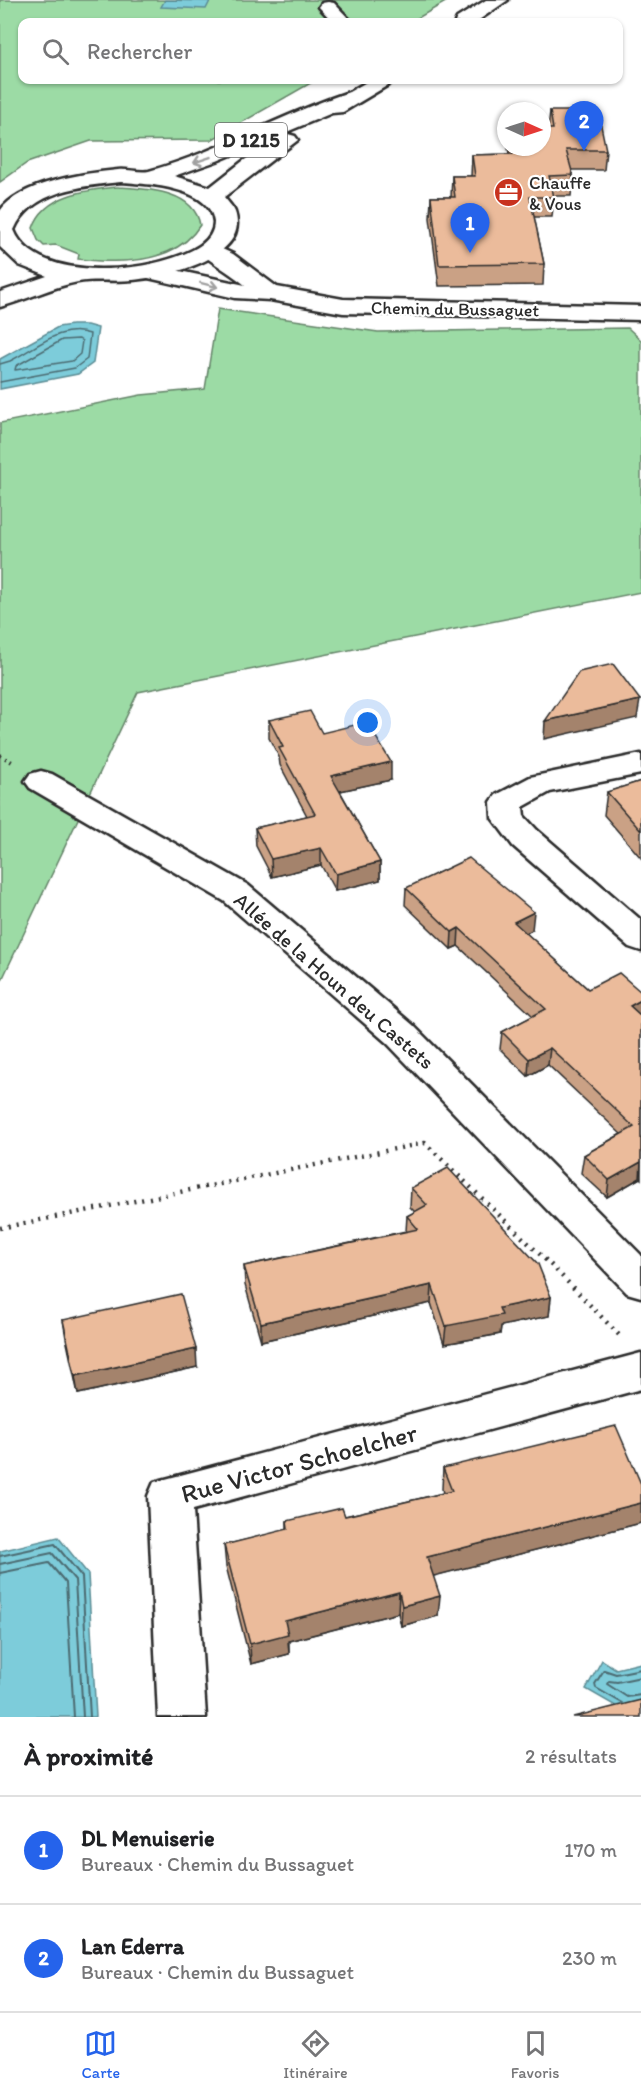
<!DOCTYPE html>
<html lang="fr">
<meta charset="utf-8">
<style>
:root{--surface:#fff;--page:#f2f2f2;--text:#202124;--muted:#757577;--line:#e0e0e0;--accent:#2563eb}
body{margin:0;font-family:Itim,sans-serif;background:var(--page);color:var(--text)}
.compass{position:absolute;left:497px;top:102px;width:54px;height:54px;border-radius:50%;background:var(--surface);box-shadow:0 2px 4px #0004;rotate:93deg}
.you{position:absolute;left:368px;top:723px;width:21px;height:21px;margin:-15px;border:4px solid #fff;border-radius:50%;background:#1a73e8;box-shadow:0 0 0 9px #1a73e833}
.badge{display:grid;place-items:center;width:39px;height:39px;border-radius:50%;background:var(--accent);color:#fff;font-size:20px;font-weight:700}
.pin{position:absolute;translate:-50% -50px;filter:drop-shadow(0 2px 3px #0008)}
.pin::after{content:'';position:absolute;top:32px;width:21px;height:18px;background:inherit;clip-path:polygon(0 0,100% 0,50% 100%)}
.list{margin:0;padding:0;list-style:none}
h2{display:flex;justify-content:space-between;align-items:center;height:78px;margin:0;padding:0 24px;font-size:26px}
h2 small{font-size:20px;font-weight:400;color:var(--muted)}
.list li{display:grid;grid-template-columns:39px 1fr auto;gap:18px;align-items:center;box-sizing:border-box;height:108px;padding:0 24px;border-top:2px solid var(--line)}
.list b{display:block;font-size:22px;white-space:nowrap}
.list p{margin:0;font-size:20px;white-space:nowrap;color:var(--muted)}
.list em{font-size:20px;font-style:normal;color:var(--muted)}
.icon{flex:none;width:33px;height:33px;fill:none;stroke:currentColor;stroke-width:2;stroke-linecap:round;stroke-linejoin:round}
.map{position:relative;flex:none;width:641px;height:1717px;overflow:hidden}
.search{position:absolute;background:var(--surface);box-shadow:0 2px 4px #0004;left:18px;right:18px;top:18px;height:66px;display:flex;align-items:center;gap:15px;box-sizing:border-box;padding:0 21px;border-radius:12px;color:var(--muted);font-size:22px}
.sheet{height:294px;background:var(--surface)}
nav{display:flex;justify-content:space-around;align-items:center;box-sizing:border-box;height:84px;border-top:2px solid var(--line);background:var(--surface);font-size:16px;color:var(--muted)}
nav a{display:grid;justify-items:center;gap:3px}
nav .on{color:var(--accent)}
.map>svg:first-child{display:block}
.green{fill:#9cdba5;stroke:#648368;stroke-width:1.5}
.water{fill:#7dccda;stroke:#5c8c94;stroke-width:1.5}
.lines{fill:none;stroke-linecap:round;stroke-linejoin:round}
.shore-far1{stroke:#4c6b71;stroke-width:1.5}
.shore{stroke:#4c6b71;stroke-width:2}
.minor-casing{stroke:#2b2b2b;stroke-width:5}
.major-casing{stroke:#2b2b2b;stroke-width:5}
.path-far1{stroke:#2b2b2b;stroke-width:4;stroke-dasharray:1.5 4.5;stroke-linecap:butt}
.path{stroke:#2b2b2b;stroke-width:4.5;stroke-dasharray:2 6;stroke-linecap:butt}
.minor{fill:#fff;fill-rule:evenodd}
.major{fill:#fff;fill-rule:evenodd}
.wall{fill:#caa185;stroke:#2b2b2b;stroke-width:1.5}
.shaded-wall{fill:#a4836c;stroke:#2b2b2b;stroke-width:1.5}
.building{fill:#ebbb9b;stroke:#2b2b2b;stroke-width:1.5}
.oneway{stroke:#a0a0a0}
.labels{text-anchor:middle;stroke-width:4.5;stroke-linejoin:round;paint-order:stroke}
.far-poi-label{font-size:18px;fill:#2b2b2b;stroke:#fff;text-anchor:start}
.far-street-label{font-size:18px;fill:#2b2b2b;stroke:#fff}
.shield{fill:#fff;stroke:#6b6b6b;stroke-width:1.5}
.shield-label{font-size:20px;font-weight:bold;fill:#2b2b2b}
.street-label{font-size:21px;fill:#2b2b2b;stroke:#fff}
.near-street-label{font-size:26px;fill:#2b2b2b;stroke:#fff}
</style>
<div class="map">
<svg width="641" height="1717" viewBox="0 0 641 1717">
<rect width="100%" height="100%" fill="#fff"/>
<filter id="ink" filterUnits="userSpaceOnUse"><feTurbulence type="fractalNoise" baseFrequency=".0167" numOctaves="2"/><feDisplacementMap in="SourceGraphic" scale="12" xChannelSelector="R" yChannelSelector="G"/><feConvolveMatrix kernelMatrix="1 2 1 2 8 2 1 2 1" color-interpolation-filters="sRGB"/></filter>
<g filter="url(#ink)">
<g class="green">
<path d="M0,0H449L411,22H22V80H316L211,140L91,141L27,163L0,182Z"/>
<path d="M118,187C147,189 194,190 200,225C176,264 119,264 78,259L79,254L56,245L44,246L38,240L33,228C44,194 87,190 118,187Z"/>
<path d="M218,309L378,332L628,328L641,340V592L138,692L0,984V423L141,395L205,389Z"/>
</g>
<g class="water">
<path d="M165,0L210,1L206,9L161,7Z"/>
<path d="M72,325H87L98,328L93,363L78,374L0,389V359L58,327Z"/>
<path d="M58,1537L88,1574L96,1717H0V1551Z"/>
<path d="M602,1660L616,1669L641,1663V1708L626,1712L586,1689Z"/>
</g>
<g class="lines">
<g class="shore-far1">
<path d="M79,339L82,341L80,354L72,361L15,370L16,366L62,340Z"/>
<path d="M0,364L10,361C35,349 61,323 90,334L87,359L75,368L0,382"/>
</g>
<g class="shore">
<path d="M0,1556L55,1544L82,1577L90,1717"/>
<path d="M0,1564L52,1553L75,1580L83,1717"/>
<path d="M0,1573L49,1563L66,1583L74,1717"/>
<path d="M641,1677L617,1682L609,1681L607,1684L627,1697L641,1695"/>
<path d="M622,1703L596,1688L595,1684L604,1670L616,1674L641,1669"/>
</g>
<defs>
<g id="minor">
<path d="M328,2L334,3L352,22H333L319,7L322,3Z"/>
<path d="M209,243L233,254L277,287L343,299L641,306V320L343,313L270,300L235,298L144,277L141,272L144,267L152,265L245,285C235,276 203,257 198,250L201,245Z"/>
<path d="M641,754V774L550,792L523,807L524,816L537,830L641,920V951L629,947L513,846L492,818L491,802L496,795L530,777Z"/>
<path d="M41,771L52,774L248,885L413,1025L641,1255V1297L627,1293L387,1043L224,901L30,788L25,781L30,774Z"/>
<path d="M641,1353V1389L193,1510L206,1717H158L148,1496L154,1482Z"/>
</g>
<g id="major">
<path d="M486,0H508L476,22H455L457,18Z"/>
<path d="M370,80H393L390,84L343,112L332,113L217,161L174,176L210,187L243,161L281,136L288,134L295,136L298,140L224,197C227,201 233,207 235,212C251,259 163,277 133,280C115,282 96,279 78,282C51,287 27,300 0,307V292L47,276L19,265L0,247V211C20,182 85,173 118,170C128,169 140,173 149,171C218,152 281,114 349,92ZM121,182C148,184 211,187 214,222C214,232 209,239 201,245C160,273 36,286 14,230C31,190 83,186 121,182Z"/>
</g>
</defs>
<use href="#minor" class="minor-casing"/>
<use href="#major" class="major-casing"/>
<path class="path-far1" d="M0,755L12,762"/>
<path class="path" d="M0,1228L425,1143L554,1268L620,1336"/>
<use href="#minor" class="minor"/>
<use href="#major" class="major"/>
</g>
<g class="wall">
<path d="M550,111L606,150L604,170H572L573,175L571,196H554L552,217H534L544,264L543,285L439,286L430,218L431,197H451L452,176H471L472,155L509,154L508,147H542L548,129Z"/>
<path d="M269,720L322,733L391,780L340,791L380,862V880L335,891L321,865L272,877L256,846L255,828L307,816L280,765L279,757L269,738Z"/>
<path d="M641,781V858L604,815L607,792Z"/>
<path d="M406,888L532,930L526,933L588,989L641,992V1179L640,1178L607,1197L581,1173L584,1155L621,1134L548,1065L528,1076L500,1049L502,1032L533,1016L458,946L451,949L405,905Z"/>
<path d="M411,1188L551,1297L549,1316L501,1326L500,1334L444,1344L431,1303L261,1341L245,1285L244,1266L406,1231L407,1216L415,1212L410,1207Z"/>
<path d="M63,1320L197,1367L78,1394L66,1338Z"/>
<path d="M443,1468L641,1523L433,1576L438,1616L401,1626L398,1613L289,1641V1654L251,1664L226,1566L224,1545L287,1530V1521L345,1516L443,1493L442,1489Z"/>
</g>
<g class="shaded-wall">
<path d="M640,700L637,718L544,739L545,721Z"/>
<path d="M391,762V780L331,793V776Z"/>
<path d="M321,848V865L272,877L271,859Z"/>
<path d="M380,862V880L335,891L336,874Z"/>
<path d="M534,912L532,930L513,940L514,922Z"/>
<path d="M459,928L458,946L451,949L452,932Z"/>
<path d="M641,1000V1016L630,1006Z"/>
<path d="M550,1048L548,1065L528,1076L529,1059Z"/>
<path d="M641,1162L640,1178L607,1197L609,1180Z"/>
<path d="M432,1285L431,1303L261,1341V1323Z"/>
<path d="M551,1297L549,1316L501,1326L500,1334L444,1344L446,1326L499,1308Z"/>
<path d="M196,1349L197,1367L78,1394L75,1376Z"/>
<path d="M641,1503V1523L426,1578L427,1557Z"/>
<path d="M399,1592L398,1613L288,1641L289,1654L251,1664L250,1644L285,1621Z"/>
<path d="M440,1596L438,1616L401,1626L402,1606Z"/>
</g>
<g class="building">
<path d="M550,111H598L606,150H566L573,175L549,176L554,197H530L544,264L439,265L431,197H455L452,176H475L472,155L513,154L512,147H542V129H553Z"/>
<path d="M613,664L640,700L545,721L579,672Z"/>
<path d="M310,711L322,733L367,722L391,762L331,776L380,862L336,874L321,848L271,859L255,828L315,814L279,748L283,747L269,720Z"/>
<path d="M641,781V831L607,792Z"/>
<path d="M469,858L534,912L514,922L588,989L619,973L641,992V1000L630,1006L641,1016V1162L609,1180L584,1155L634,1127L550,1048L529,1059L502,1032L546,1009L459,928L452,932L406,888Z"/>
<path d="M448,1168L538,1264L551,1297L499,1308L502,1315L446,1326L432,1285L261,1323L244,1266L418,1229L407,1216L427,1205L411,1188Z"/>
<path d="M181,1294L196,1349L75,1376L63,1320Z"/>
<path d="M616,1426L641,1484V1503L427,1557L440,1596L402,1606L399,1592L285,1621L288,1634L250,1644L224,1545L288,1529L287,1521L342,1508L345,1516L452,1491L443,1468Z"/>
<path d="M641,1700V1717H573Z"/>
</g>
<defs><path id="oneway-shaft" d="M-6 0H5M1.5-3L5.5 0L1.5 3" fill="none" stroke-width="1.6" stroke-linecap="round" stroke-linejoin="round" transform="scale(1.5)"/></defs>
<g class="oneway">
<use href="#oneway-shaft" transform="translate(202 160) rotate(161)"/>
<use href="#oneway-shaft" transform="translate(209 285) rotate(14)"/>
</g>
</g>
<defs>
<symbol id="office-disc" viewBox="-11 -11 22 22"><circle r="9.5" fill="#c8321e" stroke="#fff"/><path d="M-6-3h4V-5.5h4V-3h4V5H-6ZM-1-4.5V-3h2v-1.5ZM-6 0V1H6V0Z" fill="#fff"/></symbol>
</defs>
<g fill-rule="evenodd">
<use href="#office-disc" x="492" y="176" width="33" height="33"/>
</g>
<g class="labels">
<g class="far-poi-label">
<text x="529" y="189">Chauffe<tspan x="529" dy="21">&amp; Vous</tspan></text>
</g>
<g class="far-street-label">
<text transform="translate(455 309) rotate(1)" y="6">Chemin du Bussaguet</text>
</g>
<rect class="shield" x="215" y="123" width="72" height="34" rx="4.5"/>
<g class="shield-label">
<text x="251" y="147">D 1215</text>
</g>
<g class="street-label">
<text transform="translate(334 981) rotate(41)" y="7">Allée de la Houn deu Castets</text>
</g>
<g class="near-street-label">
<text transform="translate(299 1463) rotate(-15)" y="9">Rue Victor Schoelcher</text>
</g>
</g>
</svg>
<svg class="compass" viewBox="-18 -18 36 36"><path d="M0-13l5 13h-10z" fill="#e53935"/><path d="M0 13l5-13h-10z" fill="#757577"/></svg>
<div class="you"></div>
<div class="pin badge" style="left:470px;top:253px">1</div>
<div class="pin badge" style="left:584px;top:151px">2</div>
<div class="search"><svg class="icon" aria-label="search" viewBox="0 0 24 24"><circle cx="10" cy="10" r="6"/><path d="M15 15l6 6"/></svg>Rechercher</div>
</div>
<section class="sheet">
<h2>À proximité<small>2 résultats</small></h2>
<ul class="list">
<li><span class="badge">1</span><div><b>DL Menuiserie</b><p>Bureaux · Chemin du Bussaguet</p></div><em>170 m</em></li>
<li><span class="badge">2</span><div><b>Lan Ederra</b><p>Bureaux · Chemin du Bussaguet</p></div><em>230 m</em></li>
</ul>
</section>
<nav>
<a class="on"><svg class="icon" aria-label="map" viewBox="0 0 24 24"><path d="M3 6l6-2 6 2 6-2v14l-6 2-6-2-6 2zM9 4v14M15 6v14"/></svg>Carte</a>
<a><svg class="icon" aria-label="directions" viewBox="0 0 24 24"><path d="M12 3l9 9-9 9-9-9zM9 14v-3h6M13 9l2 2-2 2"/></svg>Itinéraire</a>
<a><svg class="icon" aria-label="saved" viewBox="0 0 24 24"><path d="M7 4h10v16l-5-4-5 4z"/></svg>Favoris</a>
</nav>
